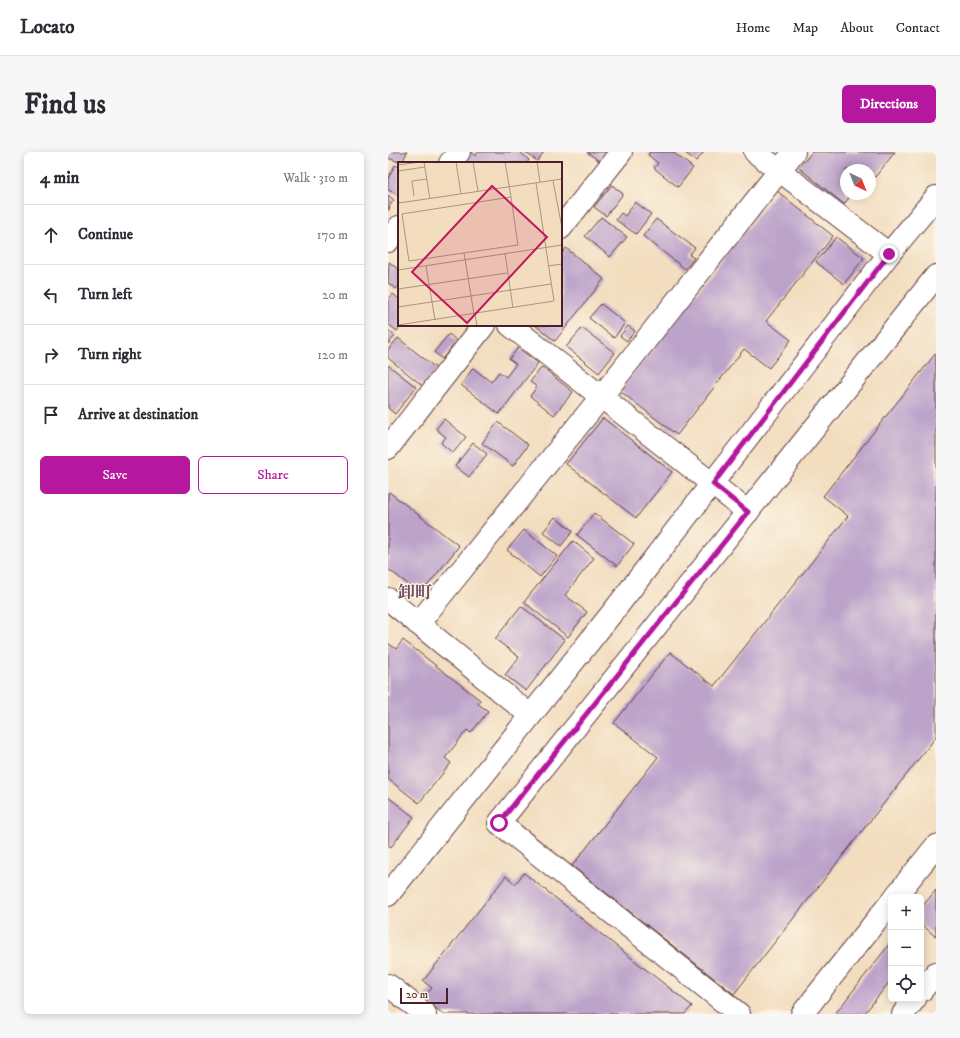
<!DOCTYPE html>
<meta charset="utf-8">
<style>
:root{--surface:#fff;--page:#f7f7f7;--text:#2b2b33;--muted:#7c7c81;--line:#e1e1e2;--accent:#b5179e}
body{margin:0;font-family:"IM FELL DW Pica","Noto Serif JP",serif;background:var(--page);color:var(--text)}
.controls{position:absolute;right:12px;bottom:12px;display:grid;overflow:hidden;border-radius:6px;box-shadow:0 2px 10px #0003}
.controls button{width:36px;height:36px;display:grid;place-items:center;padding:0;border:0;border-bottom:1px solid var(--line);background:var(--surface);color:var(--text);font:20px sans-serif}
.compass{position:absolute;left:452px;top:12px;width:36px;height:36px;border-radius:50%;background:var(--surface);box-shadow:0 2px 10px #0003;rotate:137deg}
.scale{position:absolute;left:12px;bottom:10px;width:48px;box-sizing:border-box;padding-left:4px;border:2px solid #4a1f2b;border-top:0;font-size:11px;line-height:14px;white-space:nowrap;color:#4a1f2b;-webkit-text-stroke:3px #fcf5e5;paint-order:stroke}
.stop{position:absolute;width:12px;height:12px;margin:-9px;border:3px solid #b5179e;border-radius:50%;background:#fff}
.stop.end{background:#b5179e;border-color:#fff;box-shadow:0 1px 4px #0008}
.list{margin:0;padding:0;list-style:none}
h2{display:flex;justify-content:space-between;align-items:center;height:52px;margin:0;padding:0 16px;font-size:17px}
h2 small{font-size:13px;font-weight:400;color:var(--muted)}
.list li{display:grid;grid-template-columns:26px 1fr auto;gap:12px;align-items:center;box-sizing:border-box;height:60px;padding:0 16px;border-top:1px solid var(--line)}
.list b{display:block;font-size:15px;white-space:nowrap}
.list em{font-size:13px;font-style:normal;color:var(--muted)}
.actions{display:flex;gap:8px;padding:12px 16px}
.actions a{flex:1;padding:9px 0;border:1px solid var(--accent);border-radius:6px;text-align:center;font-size:14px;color:var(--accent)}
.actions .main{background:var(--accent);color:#fff}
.icon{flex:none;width:22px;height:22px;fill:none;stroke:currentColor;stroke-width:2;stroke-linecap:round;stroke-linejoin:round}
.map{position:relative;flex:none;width:548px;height:862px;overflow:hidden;border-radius:6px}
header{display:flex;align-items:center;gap:24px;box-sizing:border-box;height:56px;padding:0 20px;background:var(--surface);border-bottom:1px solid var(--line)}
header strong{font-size:19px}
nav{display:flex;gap:22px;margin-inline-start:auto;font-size:14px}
.intro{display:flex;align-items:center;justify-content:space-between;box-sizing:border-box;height:96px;padding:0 24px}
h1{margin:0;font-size:28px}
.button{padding:10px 18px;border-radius:6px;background:var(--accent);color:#fff;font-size:14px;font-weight:700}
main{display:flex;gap:24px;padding:0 24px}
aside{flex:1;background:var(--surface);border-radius:6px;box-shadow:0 2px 10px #0003}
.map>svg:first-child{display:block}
.building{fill:#bca3ca}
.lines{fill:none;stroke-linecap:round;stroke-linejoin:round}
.minor-casing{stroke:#633c41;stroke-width:24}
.minor{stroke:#fff;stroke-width:22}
.route{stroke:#b5179e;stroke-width:5}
.labels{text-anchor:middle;stroke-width:3;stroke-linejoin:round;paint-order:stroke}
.quarter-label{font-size:17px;font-weight:bold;fill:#724d63;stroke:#fcf5e5}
.inset-road{fill:none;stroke:#af9184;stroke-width:1}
.view{fill:#c2185b;fill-opacity:0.15;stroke:#c2185b;stroke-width:2}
.inset-edge{fill:none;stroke:#4a1f2b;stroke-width:2}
</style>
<header>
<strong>Locato</strong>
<nav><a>Home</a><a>Map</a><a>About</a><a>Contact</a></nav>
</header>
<div class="intro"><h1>Find us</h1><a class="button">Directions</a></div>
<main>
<aside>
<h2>4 min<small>Walk · 310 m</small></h2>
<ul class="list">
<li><svg class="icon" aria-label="ahead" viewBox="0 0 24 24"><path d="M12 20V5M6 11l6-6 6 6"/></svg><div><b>Continue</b></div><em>170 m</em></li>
<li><svg class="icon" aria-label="left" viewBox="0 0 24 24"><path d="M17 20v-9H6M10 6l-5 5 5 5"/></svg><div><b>Turn left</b></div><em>20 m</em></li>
<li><svg class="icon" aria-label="right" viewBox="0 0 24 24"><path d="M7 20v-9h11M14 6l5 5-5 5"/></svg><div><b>Turn right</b></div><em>120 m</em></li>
<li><svg class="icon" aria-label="arrive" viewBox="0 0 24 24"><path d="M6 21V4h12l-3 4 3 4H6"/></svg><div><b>Arrive at destination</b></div></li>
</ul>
<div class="actions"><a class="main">Save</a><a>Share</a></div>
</aside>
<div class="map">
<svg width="548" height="862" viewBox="0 0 548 862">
<rect width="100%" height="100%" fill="#fcf5e5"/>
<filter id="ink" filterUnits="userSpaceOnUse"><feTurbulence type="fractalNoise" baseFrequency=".025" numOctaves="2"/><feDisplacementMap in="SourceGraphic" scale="8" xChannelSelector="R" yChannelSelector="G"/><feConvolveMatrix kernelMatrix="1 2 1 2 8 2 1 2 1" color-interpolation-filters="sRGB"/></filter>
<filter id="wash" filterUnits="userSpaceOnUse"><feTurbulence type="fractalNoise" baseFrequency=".012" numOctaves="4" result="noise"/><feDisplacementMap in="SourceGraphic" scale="16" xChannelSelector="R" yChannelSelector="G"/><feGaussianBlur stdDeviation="0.9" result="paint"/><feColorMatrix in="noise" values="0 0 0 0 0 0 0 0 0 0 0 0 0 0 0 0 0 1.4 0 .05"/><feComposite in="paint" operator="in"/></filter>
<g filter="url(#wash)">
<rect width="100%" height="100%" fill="#f2ddbf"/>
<g id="blocks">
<g class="building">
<path d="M0,0H19L14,11L0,6Z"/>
<path d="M83,0L87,4L90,0H132L141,8L139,11H79L76,9Z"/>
<path d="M137,0H156L149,9Z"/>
<path d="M199,0H219L211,9Z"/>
<path d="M262,0H285L305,16L290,35L266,16L270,11L260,3Z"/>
<path d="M296,0H316L308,9Z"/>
<path d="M424,0H507L487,25L482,21V18H458V42H464L456,52L411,16Z"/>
<path d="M7,13L11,15V43L0,38V27Z"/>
<path d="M224,33L235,42L218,64L206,55Z"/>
<path d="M389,39L445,84L378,169L403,188L381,216L356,197L289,283L232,239Z"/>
<path d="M0,43L6,48L2,53L1,58H0Z"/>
<path d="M247,50L263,62L248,82L228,68L233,61L237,64Z"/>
<path d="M213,65L239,85L222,105L197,84Z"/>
<path d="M268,67L307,96L301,103L306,106L297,117L255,84Z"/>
<path d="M448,85L476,106L456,132L428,110Z"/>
<path d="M178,96L216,127L167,189L147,173H173V103Z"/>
<path d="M1,110L11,118V134L8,137L0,131Z"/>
<path d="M5,142L11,147V173H14L9,179L0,172V148Z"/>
<path d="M213,152L237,171L226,186L201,166Z"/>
<path d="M240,174L247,179L239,189L232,184Z"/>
<path d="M194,176L227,201L211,221L178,195Z"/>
<path d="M0,178L7,184L0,192Z"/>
<path d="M61,182L69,189L54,207L46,200Z"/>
<path d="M10,186L49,217L35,234L0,206V198Z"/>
<path d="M130,196L150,211L111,262L73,233L85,216L103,230L111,220L118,225L128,212L121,207Z"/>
<path d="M548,201V585L346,842L184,714L270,605L226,571L282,500L326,534L460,364L435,344Z"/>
<path d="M0,213L28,235L7,262L0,256Z"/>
<path d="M154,215L185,240L166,263L142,244L149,235L142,230Z"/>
<path d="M215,266L284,320L248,366L178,312Z"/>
<path d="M56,267L78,285L65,301L53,291L58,285L48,277Z"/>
<path d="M110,270L140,293L125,314L94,291Z"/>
<path d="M85,291L99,302L81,325L67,314Z"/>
<path d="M1,340L71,394L33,442L0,417V342Z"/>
<path d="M206,361L246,392L229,414L189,383Z"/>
<path d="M167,365L185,379L173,394L155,380Z"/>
<path d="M136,378L169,404L152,425L119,398Z"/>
<path d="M185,389L206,406L177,443L199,460L180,485L136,450Z"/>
<path d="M133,454L177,488L138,539L117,523L131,505L107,487Z"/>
<path d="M15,488L92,548L90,552L100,559L83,581L79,578L57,606L63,611L31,651L0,627V491L8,497Z"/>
<path d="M0,645L26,665L3,695L0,693Z"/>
<path d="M136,721L304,854L297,862H55L35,846L44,836L35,829L118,724L127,732Z"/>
<path d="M548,738V783L547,784L533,772V756Z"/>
<path d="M503,790V828L476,862H447Z"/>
</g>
</g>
</g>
<g filter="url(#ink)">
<use href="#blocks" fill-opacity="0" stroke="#633c41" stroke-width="1"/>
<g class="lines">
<defs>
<g id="minor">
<path d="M367,0L501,102"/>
<path d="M62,11L71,0"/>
<path d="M173,76L233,0"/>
<path d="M0,89L11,75"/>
<path d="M122,173L360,360"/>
<path d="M0,296L96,173"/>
<path d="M0,447L142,563"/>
<path d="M30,472L213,245L406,0"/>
<path d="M0,743L228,456L501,102L548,45"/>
<path d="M507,745L548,694"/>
<path d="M0,833L37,862"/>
<path d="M533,839L548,821"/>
<path d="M351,862L111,671L548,124"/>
<path d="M414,862L503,750"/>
<path d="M515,862L527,847"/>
</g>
</defs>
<use href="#minor" class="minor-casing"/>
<use href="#minor" class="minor"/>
</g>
</g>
<g class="lines" filter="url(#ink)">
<path class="route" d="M111,671L360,360L325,332L501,102"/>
</g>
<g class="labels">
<g class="quarter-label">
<text x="27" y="446">卸町</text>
</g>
</g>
<g transform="translate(10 10)">
<rect width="164" height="164" fill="#f2ddbf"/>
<path class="inset-road" d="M26,0L32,37M58,0L63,32M75,0L80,29M107,0L113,35L4,52L11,99L120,83L113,35M139,0L142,20M0,3L22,0M0,9L27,5M155,19L164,66M16,34L14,19L29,17M0,36L1,41L164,17M66,91L76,152M107,91L115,146M28,104L37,158M150,104L164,102M0,108L164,83M0,127L109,111M0,145L153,122M77,152L79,164M0,163L156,139L138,21"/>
<path class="view" d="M94,24L149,75L69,161L14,110Z"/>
<rect width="164" height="164" class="inset-edge"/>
</g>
</svg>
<div class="controls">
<button>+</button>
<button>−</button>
<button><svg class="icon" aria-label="locate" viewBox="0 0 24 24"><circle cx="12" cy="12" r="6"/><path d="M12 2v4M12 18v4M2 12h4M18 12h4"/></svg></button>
</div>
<svg class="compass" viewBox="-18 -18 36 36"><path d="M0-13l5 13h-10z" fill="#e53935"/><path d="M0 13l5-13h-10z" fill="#7c7c81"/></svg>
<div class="scale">20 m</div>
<div class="stop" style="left:111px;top:671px"></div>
<div class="stop end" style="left:501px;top:102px"></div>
</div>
</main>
